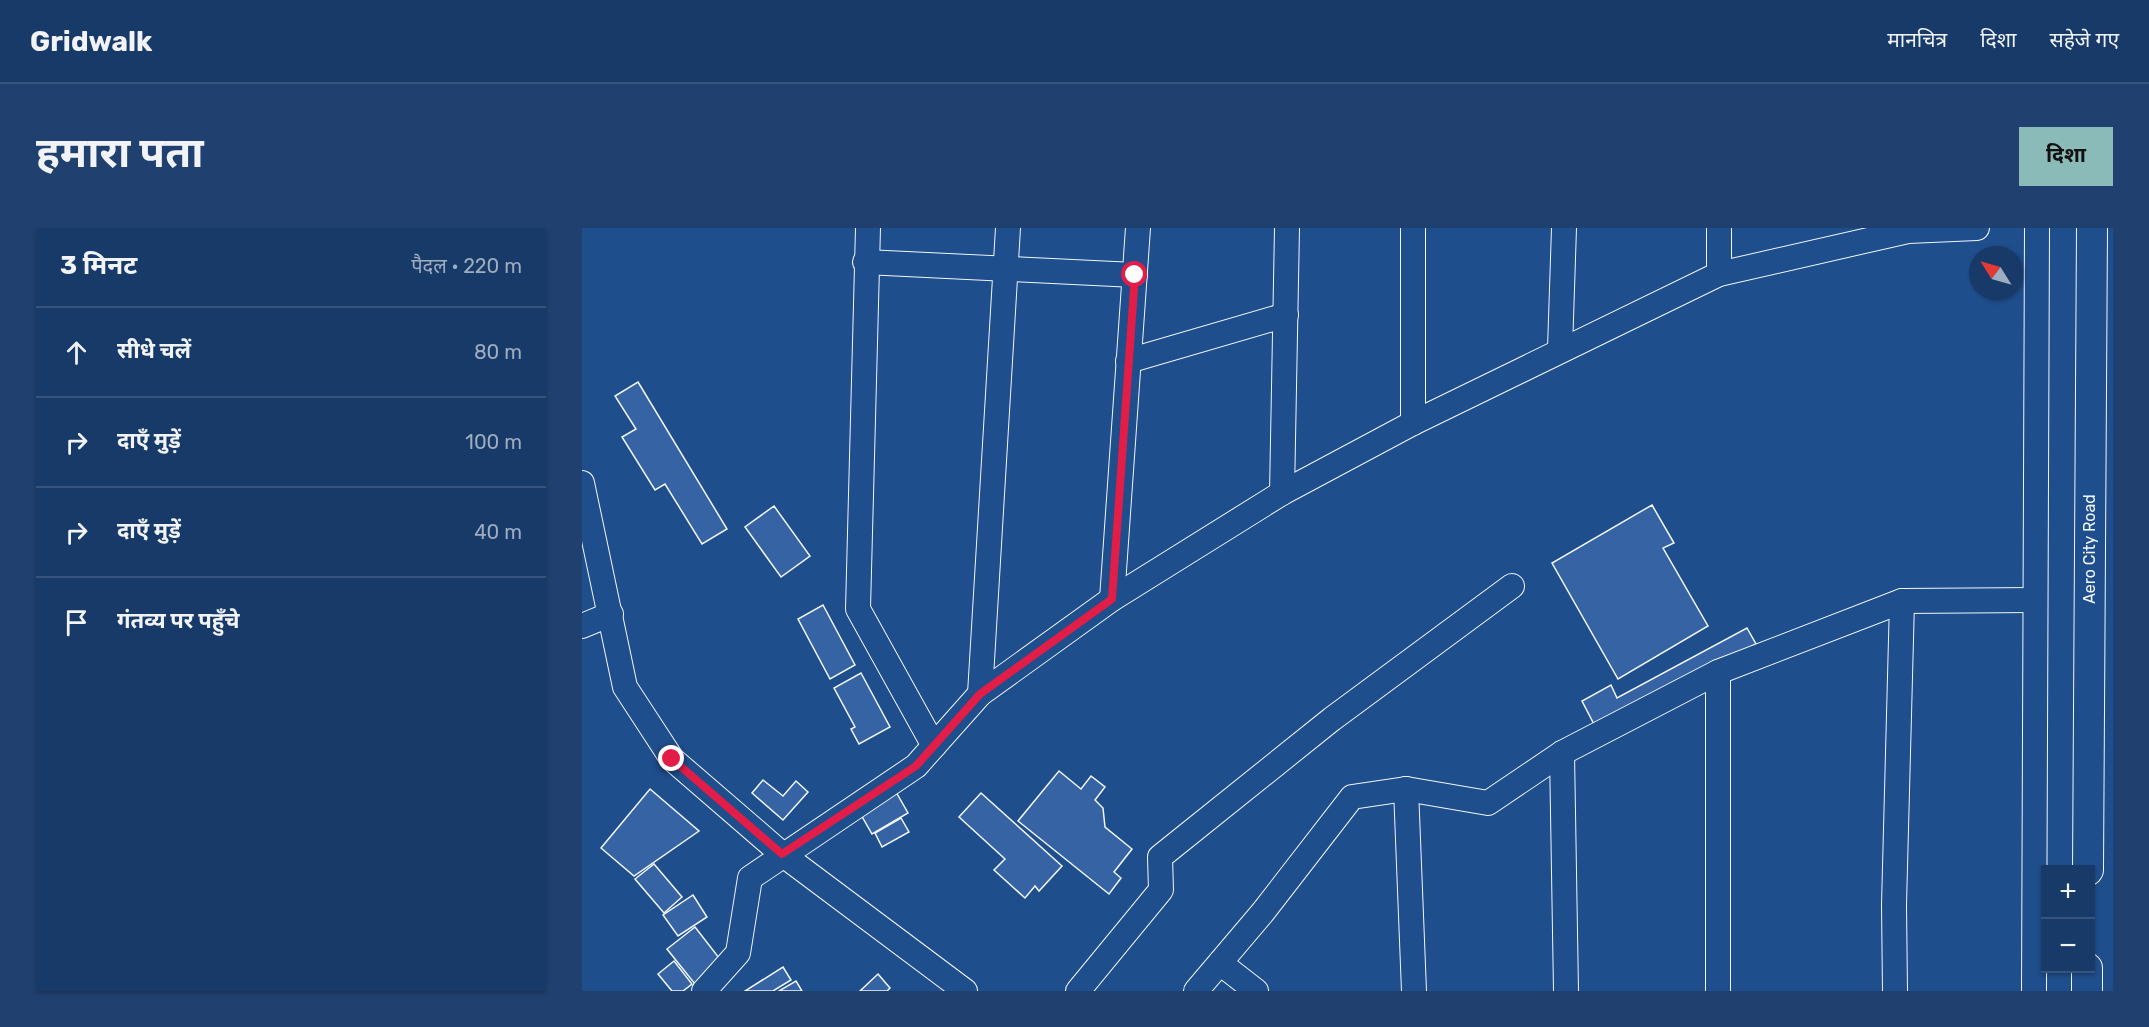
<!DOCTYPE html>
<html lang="hi">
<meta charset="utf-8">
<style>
:root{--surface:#173a69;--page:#20416f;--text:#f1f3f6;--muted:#9eadc0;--line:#36547d;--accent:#8bbbb9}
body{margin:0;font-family:Rubik,"Noto Sans Devanagari",sans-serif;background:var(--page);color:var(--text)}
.controls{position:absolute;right:18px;bottom:18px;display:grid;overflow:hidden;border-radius:0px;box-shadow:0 2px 4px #0004}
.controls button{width:54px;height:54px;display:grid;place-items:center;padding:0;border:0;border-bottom:2px solid var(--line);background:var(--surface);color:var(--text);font:30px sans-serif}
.compass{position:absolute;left:1387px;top:18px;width:54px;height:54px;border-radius:50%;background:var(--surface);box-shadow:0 2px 4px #0004;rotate:307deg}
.stop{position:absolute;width:18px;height:18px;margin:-14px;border:4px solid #e11d48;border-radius:50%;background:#fff}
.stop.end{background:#e11d48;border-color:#fff;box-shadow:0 2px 6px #0008}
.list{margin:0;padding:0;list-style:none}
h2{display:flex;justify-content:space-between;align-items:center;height:78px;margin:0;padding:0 24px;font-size:26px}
h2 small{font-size:20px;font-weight:400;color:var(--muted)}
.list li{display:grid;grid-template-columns:39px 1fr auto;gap:18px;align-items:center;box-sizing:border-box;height:90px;padding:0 24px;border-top:2px solid var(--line)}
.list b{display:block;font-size:22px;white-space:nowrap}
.list em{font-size:20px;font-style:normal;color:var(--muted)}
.icon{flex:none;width:33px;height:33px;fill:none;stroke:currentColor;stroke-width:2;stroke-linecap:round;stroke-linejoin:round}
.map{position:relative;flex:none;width:1531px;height:763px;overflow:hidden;border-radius:0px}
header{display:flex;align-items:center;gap:36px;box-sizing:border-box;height:84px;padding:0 30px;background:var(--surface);border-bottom:2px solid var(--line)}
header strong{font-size:28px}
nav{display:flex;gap:33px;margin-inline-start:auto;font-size:21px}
.intro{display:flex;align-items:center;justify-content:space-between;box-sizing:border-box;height:144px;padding:0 36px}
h1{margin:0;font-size:42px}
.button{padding:15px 27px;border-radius:0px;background:var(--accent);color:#111;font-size:21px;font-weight:700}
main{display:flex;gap:36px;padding:0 36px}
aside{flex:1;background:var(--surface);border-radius:0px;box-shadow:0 2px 4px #0004}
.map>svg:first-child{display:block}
.building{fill:#3563a3;stroke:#f2f6ff;stroke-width:1.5}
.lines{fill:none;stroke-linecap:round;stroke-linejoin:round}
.minor-casing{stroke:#f2f6ff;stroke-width:26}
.tertiary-casing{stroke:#f2f6ff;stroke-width:32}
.minor{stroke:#1f4e8c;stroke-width:24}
.tertiary{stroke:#1f4e8c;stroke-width:30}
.route{stroke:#e11d48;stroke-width:8}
.labels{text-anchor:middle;stroke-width:4.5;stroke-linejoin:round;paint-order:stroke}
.street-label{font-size:16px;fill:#f2f6ff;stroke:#1f4e8c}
</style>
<header>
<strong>Gridwalk</strong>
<nav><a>मानचित्र</a><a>दिशा</a><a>सहेजे गए</a></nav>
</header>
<div class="intro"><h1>हमारा पता</h1><a class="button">दिशा</a></div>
<main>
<aside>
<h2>3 मिनट<small>पैदल · 220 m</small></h2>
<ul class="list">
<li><svg class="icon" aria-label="ahead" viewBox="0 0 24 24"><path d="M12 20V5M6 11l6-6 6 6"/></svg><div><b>सीधे चलें</b></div><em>80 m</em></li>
<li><svg class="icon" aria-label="right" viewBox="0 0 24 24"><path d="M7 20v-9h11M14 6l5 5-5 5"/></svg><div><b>दाएँ मुड़ें</b></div><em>100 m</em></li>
<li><svg class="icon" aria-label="right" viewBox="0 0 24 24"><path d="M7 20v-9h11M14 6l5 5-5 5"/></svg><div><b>दाएँ मुड़ें</b></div><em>40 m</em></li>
<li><svg class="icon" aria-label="arrive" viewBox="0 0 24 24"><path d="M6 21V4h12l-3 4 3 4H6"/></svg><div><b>गंतव्य पर पहुँचे</b></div></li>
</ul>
</aside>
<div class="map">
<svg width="1531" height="763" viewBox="0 0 1531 763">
<rect width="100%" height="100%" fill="#1f4e8c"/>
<g class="building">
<path d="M56,154L145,301L120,316L83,256L73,262L40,209L54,201L33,168Z"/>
<path d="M1070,277L1092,315L1081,320L1126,398L1036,451L970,335Z"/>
<path d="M192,278L228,328L199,349L163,299Z"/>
<path d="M241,377L273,437L248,451L216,391Z"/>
<path d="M1165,400L1174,416L1015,502L1000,473L1029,457L1035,470Z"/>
<path d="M279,445L308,499L277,516L269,501L273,499L252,460Z"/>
<path d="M477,543L499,561L509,548L523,559L513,572L521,580L523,599L550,621L532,644L539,650L527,666L436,593Z"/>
<path d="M181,552L201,568L214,553L226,564L201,592L170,565Z"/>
<path d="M68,561L117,603L52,648L19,620Z"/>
<path d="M314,564L326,585L290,606L278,585Z"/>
<path d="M399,565L480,638L457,663L453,658L443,670L412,642L423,631L377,589Z"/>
<path d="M319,590L327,604L300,619L293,605Z"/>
<path d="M72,636L100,669L82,685L53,651Z"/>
<path d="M111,667L125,689L96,708L81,687Z"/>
<path d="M113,699L141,735L113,756L85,721Z"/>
<path d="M92,733L110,756L101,763H90L76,746Z"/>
<path d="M201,739L209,752L191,763H163Z"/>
<path d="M296,746L308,760L305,763H278Z"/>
<path d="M214,753L220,763H197Z"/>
</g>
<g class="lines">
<defs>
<g id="minor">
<path d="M286,0L276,381L352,518"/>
<path d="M283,34L553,47"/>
<path d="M1137,46V0"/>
<path d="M978,121L982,0"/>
<path d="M546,133L704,87"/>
<path d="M831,195V0"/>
<path d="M0,255L43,459L90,531L200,626L383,763"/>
<path d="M700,265L705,0"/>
<path d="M530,371L556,0"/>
<path d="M0,398L29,386"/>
<path d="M1136,444V763"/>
<path d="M398,466L426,0"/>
<path d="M980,525L984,763"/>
<path d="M824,561L832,763"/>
<path d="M638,735L674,763"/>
<path d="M122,763L156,725L168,650L334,538L398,466L530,371L700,265L831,195L1137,46L1326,3L1395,0"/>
<path d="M496,763L579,662L578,629L750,491L930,358"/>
<path d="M614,763L681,684L770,569L824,561L906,575L980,525L1136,444L1320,373L1452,372"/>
<path d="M1313,763L1312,677L1320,373"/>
<path d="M1452,763L1455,0"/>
</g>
<g id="tertiary">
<path d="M1506,642L1510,0"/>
<path d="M1505,763V740"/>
</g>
</defs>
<use href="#minor" class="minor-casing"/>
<use href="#tertiary" class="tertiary-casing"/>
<use href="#minor" class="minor"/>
<use href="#tertiary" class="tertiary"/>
</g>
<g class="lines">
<path class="route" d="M90,531L200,626L334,538L398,466L530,371L553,47"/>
</g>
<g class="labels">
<g class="street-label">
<text transform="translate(1507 321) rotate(-90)" y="6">Aero City Road</text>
</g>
</g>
</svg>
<div class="controls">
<button>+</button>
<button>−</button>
</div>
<svg class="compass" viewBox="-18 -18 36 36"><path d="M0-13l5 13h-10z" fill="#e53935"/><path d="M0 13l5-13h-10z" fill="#9eadc0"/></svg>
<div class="stop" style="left:553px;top:47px"></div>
<div class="stop end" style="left:90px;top:531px"></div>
</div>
</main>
